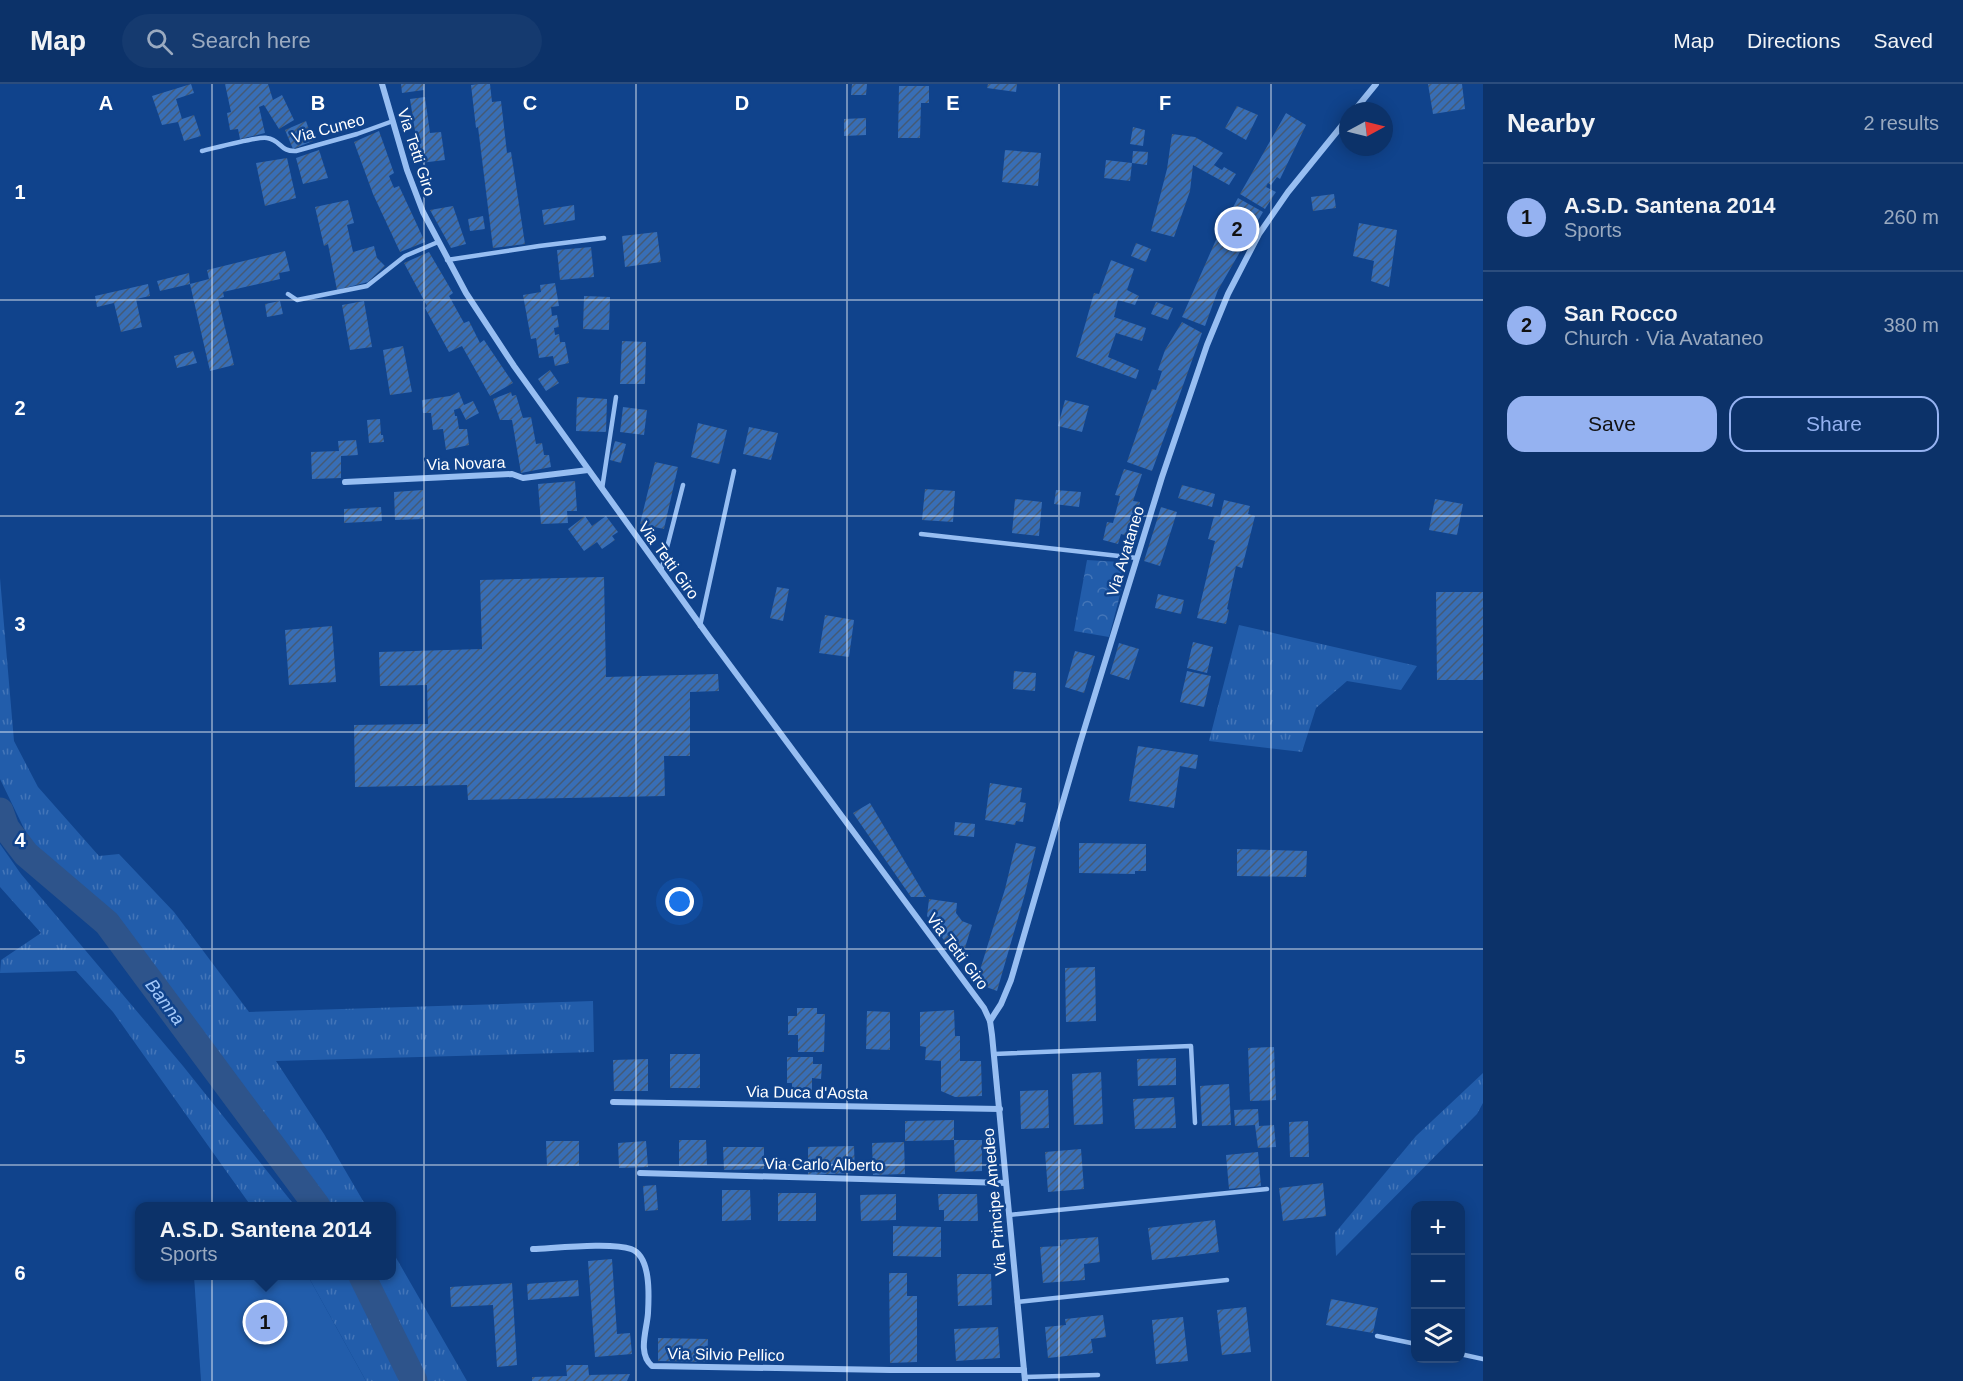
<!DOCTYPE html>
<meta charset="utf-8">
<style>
:root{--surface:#0c3269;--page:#153a6f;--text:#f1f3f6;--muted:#9aaac0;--line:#2c4d7d;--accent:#95b2f1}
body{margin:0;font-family:Arial,sans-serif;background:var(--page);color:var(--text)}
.controls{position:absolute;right:18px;bottom:18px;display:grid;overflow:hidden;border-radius:12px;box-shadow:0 3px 15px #0003}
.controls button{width:54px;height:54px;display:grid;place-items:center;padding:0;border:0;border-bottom:2px solid var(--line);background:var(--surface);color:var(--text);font:30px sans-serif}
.compass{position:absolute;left:1339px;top:18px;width:54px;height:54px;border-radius:50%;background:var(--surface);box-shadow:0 3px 15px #0003;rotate:83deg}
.you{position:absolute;left:680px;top:818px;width:21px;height:21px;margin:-15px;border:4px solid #fff;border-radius:50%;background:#1a73e8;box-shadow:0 0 0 9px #1a73e833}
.badge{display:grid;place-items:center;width:39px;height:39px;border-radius:50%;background:var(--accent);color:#111;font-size:20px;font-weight:700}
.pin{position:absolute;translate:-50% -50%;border:3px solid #fff;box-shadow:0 2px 6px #0006}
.popup{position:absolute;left:135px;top:1118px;width:261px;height:78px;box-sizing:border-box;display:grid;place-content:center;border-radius:12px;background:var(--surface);filter:drop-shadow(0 2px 4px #0005);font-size:20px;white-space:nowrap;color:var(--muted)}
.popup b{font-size:22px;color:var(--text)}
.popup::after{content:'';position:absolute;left:50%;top:100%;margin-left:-12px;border:12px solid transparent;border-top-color:var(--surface)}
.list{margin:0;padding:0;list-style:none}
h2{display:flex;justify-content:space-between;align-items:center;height:78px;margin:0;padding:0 24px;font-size:26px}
h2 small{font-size:20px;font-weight:400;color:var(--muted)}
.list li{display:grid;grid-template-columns:39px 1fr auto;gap:18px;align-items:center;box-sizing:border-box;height:108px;padding:0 24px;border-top:2px solid var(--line)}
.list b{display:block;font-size:22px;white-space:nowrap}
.list p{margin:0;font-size:20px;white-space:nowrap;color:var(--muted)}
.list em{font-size:20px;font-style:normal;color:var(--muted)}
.actions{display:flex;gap:12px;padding:18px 24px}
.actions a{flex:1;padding:14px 0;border:2px solid var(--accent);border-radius:18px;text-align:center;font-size:21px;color:var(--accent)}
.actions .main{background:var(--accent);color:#111}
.icon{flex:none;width:33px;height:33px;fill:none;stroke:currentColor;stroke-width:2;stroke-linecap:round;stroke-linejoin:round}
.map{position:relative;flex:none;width:1483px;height:1297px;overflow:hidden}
header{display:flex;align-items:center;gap:36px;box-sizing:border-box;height:84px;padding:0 30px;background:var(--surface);border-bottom:2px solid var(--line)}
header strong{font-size:28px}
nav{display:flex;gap:33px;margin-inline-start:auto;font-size:21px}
.search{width:420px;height:54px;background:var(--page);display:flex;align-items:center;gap:15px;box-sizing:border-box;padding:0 21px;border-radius:33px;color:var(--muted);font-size:22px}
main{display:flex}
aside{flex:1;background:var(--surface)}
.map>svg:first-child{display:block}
.grass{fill:url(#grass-tufts)}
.forest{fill:url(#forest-crowns)}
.pitch{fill:#225dab}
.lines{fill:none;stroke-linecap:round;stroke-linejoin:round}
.river{stroke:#2e548b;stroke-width:27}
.building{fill:url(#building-hatch)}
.lane{stroke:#97bef2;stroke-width:4.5}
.street{stroke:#97bef2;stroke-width:6}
.grid{fill:none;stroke:#fff;stroke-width:1.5;stroke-opacity:0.55}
.labels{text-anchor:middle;stroke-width:5;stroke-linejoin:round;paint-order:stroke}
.street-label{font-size:16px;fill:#fff;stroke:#10438c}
.water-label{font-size:18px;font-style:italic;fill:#a3c8f9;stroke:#10438c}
.grid-label{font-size:20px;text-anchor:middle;font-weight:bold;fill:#fff;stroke:#10438c;stroke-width:5;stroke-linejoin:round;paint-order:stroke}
</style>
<header>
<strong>Map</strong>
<div class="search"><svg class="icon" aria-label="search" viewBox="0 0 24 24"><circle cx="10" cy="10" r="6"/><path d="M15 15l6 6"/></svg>Search here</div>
<nav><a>Map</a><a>Directions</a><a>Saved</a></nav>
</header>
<main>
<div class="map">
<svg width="1483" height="1297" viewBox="0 0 1483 1297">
<defs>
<pattern id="grass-tufts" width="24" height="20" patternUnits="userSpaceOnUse" patternTransform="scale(1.5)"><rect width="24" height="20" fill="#225dab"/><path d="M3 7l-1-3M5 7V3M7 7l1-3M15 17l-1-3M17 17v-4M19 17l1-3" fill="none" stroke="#4375b8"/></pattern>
<pattern id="forest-crowns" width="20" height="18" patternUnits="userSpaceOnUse" patternTransform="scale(1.5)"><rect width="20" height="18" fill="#225dab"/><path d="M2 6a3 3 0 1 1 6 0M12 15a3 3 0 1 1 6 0" fill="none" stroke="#4375b8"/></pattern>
<pattern id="building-hatch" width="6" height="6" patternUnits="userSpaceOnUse" patternTransform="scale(1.5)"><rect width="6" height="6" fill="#386eb6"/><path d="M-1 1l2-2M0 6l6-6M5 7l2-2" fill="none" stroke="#445a76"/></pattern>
</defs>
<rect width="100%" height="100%" fill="#10438c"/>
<g class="grass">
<path d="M0,494L14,657L38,703L99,772L119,770L174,828L249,928L593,917L594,968L276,977L324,1050L366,1122H328L226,993L105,830L31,759L0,695Z"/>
<path d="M1239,541L1417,582L1401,606L1347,597L1316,624L1302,668L1209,657Z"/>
<path d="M0,760L21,790L183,982L295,1122H251L113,928L76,887L0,889L1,876L41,849L0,803Z"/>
<path d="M1483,989V1019L1477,1030L1336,1172L1335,1149L1416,1052Z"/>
<path d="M391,1165L467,1297H426L371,1192H391Z"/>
<path d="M308,1192H349L405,1297H366Z"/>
</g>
<path class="forest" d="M1087,476L1120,478L1126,488L1109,553L1074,547Z"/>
<path class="pitch" d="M194,1192H308L366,1297H201Z"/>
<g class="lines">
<g class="river">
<path d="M0,727L6,744L26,770L107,839L317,1122"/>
<path d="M362,1192L414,1297"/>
</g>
</g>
<g class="building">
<path d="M191,0L194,9L176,15L182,35L194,31L201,52L184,57L178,38L162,41L152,12Z"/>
<path d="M225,0H268L273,16L282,11L294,36L279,45L264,21L259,23L265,49L240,55L238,45L230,46L227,29L231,28Z"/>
<path d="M401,0H423L424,6L402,9Z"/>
<path d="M479,0H490L492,18L501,17L507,69L511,68L525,160L493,164L478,43L476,44L471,1Z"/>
<path d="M852,0H867L866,11H851Z"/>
<path d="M988,0H1017L1016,8L987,4Z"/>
<path d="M1428,0H1462L1465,25L1433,30Z"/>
<path d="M899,2H929V19H921L920,54H898Z"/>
<path d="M425,13L430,49L441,48L445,76L420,79L410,15Z"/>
<path d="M1237,22L1258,31L1246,56L1225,44Z"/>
<path d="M1286,29L1306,41L1280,95L1277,93L1271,101L1268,99L1266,103L1276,108L1265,125L1240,110Z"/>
<path d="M866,34V51L844,52V35Z"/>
<path d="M306,37L313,57L293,65L285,46Z"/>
<path d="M1133,43L1145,46L1143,62L1130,60Z"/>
<path d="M379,47L394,89L389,92L394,104L399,102L425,158L400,168L373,110L354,58Z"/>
<path d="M1172,50L1195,53L1223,69L1214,81L1222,86L1224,83L1236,90L1229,101L1193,81L1190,107L1174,153L1151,147L1167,85Z"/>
<path d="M319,66L328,94L303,100L296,74Z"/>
<path d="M1005,66L1041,69L1038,102L1002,98Z"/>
<path d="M1133,67L1148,68L1147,81L1132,79Z"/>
<path d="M287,74L296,114L265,122L256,79Z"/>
<path d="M1106,76L1132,79L1130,97L1104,94Z"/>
<path d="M1334,110L1336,124L1313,127L1311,113Z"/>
<path d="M1238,114L1263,128L1218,206L1205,242L1182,233L1219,149Z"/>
<path d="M348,116L354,139L347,141L353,168L374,162L377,174L385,182L368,198L337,206L328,160L324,162L315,123Z"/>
<path d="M574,121L575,136L544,141L542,126Z"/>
<path d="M453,122L466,160L451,164L430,126Z"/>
<path d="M483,132L485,145L470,147L468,135Z"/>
<path d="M1359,139L1397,146L1389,203L1371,197L1374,177L1353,172Z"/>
<path d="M657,148L661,178L625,183L622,152Z"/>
<path d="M1136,159L1151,165L1146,178L1131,172Z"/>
<path d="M591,163L594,193L560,196L557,166Z"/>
<path d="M285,167L290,187L279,189L280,195L223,208L224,213L218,215L234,281L210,287L190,200L209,195L207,186Z"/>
<path d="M429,168L453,209L449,212L464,239L469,237L480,259L484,256L513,299L490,312L462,262L449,268L425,224L427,222L404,179Z"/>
<path d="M1111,176L1134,185L1127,206L1139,212L1135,221L1118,216L1114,233L1146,244L1142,257L1116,249L1108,273L1139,286L1136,295L1076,273L1094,209L1099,210Z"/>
<path d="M189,189L190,200L160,207L157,197Z"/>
<path d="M555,199L559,222L551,223L552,232L557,231L559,243L554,244L555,251L559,250L560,258H565L569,279L555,282L553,272L539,274L536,254L531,255L523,211L541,208L540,201Z"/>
<path d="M148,200L150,212L136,215L142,243L121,248L114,219L97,223L95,212Z"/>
<path d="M584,212L610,213L609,246L583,245Z"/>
<path d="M280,217L283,230L267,233L265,220Z"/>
<path d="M364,217L372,263L350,266L342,221Z"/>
<path d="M1156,218L1173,224L1168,236L1151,230Z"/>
<path d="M1182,238L1202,249L1152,387L1127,378L1152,305L1156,306L1162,287L1158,286L1165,266Z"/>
<path d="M622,257L646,258L645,300H620Z"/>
<path d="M403,262L412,308L390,311L383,266Z"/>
<path d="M193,267L197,279L177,284L174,272Z"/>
<path d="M550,286L559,299L546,307L538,295Z"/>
<path d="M459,308L464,321L473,317L479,329L466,336L460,324L454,326L455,332H457L459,345H467L469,361L446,366L443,345L433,346L431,329H423L422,316L450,312Z"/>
<path d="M511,308L512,312L516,311L523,334L531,333L536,360L542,359L544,371H549L551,383L521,389L512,336H500L493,315Z"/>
<path d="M577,313L607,315L606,348L576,347Z"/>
<path d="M1065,316L1089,322L1082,348L1058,342Z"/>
<path d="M623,323L647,326L644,351L620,348Z"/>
<path d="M380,335L381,351H383L384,358L369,359L367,336Z"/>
<path d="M698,339L727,346L719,380L691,373Z"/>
<path d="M749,343L778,349L771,376L743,370Z"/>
<path d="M356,356L358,371L341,372V394L312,395L311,368L339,367L338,357Z"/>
<path d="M615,357L626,360L621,379L610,376Z"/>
<path d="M655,378L678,383L664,445L640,440Z"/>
<path d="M1124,385L1142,390L1133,417L1140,418L1131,453L1121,450L1118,460L1103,456L1107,438L1113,439L1120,412L1115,411Z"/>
<path d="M575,397L577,427H567L568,439L541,440L538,400Z"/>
<path d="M1182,401L1215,410L1212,423L1178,414Z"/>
<path d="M925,405L955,407L953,438L922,436Z"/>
<path d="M423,406L424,435L395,436L394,408Z"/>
<path d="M1056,406L1081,408L1079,423L1054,420Z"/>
<path d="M1015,415L1042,418L1039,452L1012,449Z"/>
<path d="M1435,415L1463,420L1457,451L1429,446Z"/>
<path d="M1224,416L1250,422L1248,430L1255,432L1242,484L1236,482L1227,525L1229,526L1226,540L1197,534L1215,457L1208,455L1214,432L1220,433Z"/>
<path d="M381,423L382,437L344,439V425Z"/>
<path d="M1161,423L1177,428L1160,482L1144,477Z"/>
<path d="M585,432L592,442L606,432L618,448L612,452L615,456L602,465L597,458L584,467L568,445Z"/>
<path d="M604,493L606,593L718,590L719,607L690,608V672H664L665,712L468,716L467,701L355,703L354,641L428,640L427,601L380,602L379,568L482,565L480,496Z"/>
<path d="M777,503L789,505L783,537L770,534Z"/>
<path d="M1436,508H1483V596H1437Z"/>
<path d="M1158,510L1184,516L1181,530L1155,524Z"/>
<path d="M825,531L854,536L849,573L819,569Z"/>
<path d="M332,542L336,598L289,601L285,546Z"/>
<path d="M1193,558L1213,563L1207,589L1187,584Z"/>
<path d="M1119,559L1139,565L1129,596L1110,590Z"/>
<path d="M1075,567L1095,572L1084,609L1065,603Z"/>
<path d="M1014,587L1036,589L1035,607L1013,605Z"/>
<path d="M1187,587L1211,592L1204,623L1180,618Z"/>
<path d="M1138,662L1198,671L1196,685L1180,682L1174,724L1129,717Z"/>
<path d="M990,699L1022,704L1020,718L1026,719L1023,738L1016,737L1015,741L985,736Z"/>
<path d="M870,719L926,813H911L853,729Z"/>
<path d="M955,738L975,740L974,753L954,751Z"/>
<path d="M1016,759L1036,763L1025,810L997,907L976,899L1005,805Z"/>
<path d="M1079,759L1146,760V787H1135V790L1079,789Z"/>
<path d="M1237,765L1307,767L1306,793L1237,792Z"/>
<path d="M929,815L957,819L956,829L962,837L972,841L964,867L948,862L927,832Z"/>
<path d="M1095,883L1096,937L1066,938L1065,884Z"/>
<path d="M797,924H817V930H825L824,968H798V951H788V932H797Z"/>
<path d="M954,926L955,952H960V977H981L982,1012L955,1013L941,1007V977L925,976L926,963L920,962V928Z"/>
<path d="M867,927L890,928V966L866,965Z"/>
<path d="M1274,963L1276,1016L1250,1017L1248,964Z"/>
<rect x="670" y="970" width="30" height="34"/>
<path d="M787,973H813V980H822L821,995L812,994V1009H792V999H787Z"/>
<path d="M1176,974V1001L1138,1002L1137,975Z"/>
<path d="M648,975V1007H614L613,976Z"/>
<path d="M1101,988L1103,1040L1074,1041L1072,990Z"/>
<path d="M1229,1000L1231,1041L1202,1042L1200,1002Z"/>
<path d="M1048,1006L1049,1044L1021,1045L1020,1007Z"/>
<path d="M1174,1013L1176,1044L1135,1045L1133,1015Z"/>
<path d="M1258,1025L1259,1042L1274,1041L1276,1063L1258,1064L1255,1041L1235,1042L1234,1026Z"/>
<path d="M954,1036V1056L905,1057V1037Z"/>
<path d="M1308,1037L1309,1073H1290L1289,1038Z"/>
<path d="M679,1056H706L707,1081L679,1082Z"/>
<path d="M954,1056H982V1087L955,1088Z"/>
<path d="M546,1057H579V1082H547Z"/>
<path d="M646,1057L648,1083L619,1084L618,1059Z"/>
<path d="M904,1058L905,1090L873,1091L872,1059Z"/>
<path d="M854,1062L855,1089L808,1091V1063Z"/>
<path d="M723,1063H764V1085L724,1086Z"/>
<path d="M1081,1065L1084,1105L1048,1108L1045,1068Z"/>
<path d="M1258,1068L1261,1102L1229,1105L1226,1071Z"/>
<path d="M1323,1099L1326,1132L1283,1137L1279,1104Z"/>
<path d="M656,1101L658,1126L645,1127L643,1102Z"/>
<path d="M722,1106H750L751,1136L722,1137Z"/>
<rect x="778" y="1109" width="38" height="28"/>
<path d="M896,1110V1136L861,1137L860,1111Z"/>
<path d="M938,1110H977L978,1137H944V1126H939Z"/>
<path d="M1215,1136L1219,1168L1152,1176L1148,1144Z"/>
<path d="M893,1142L941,1143V1173L893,1172Z"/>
<path d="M1098,1153L1100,1178L1084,1180L1085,1196L1043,1199L1040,1163L1061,1162L1060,1156Z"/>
<path d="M612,1175L617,1250L630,1249L632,1270L595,1273L588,1177Z"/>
<path d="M889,1189H907V1212H917V1278L890,1279Z"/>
<path d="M957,1190H991L992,1221L958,1222Z"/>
<path d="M578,1196L579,1212L528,1216L527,1200Z"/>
<path d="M512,1199L517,1281L497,1283L493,1221L451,1223L450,1203Z"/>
<path d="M1331,1215L1378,1224L1373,1249L1326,1241Z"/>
<path d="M1246,1223L1251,1268L1222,1271L1217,1226Z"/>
<path d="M1103,1231L1106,1253L1091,1255L1093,1269L1048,1274L1045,1243L1066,1241L1065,1235Z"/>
<path d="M1183,1233L1188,1277L1156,1280L1152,1236Z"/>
<path d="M998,1243L1000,1274L956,1277L954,1245Z"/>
<path d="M658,1254L708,1255L707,1278L658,1277Z"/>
<path d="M566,1281H588L589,1291L630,1290L627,1297H532V1293L567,1292Z"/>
</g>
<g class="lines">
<g class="lane">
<path d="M202,67C215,64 258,52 267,54C281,56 280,68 296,67L357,50L393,37"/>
<path d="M447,176L539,162L604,154"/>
<path d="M288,210L297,216L367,202L405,172L438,158"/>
<path d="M602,405L616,313"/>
<path d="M921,450L1137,474"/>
<path d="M661,487L683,401"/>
<path d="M700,542L734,387"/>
<path d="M994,970L1191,962L1195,1039"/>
<path d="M1009,1131L1267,1105"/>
<path d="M1017,1218L1227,1196"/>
<path d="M1377,1252L1416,1260"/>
<path d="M1460,1270L1483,1275"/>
<path d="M1025,1293L1098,1291"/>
</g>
<g class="street">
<path d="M382,0L407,86L423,128L466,209L514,282L709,553L984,924L990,937L992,951L1025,1297"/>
<path d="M1354,27L1376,0"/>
<path d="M345,398L512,390L523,394L588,386"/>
<path d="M990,937L1001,920L1011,896L1080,659L1162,393L1207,261L1228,210L1259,150L1288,108L1348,34"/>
<path d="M613,1018L1000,1025"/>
<path d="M640,1089L1006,1099"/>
<path d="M533,1165C556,1164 612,1158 631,1165C651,1172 649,1211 648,1229C647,1246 637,1269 652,1282L890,1286H1024"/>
</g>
</g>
<path class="grid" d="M212,0V1297M424,0V1297M636,0V1297M847,0V1297M1059,0V1297M1271,0V1297M0,216H1483M0,432H1483M0,648H1483M0,865H1483M0,1081H1483"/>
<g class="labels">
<g class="street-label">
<text transform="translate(328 44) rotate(-15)" y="6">Via Cuneo</text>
<text transform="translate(417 68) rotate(72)" y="6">Via Tetti Giro</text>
<text transform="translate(466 379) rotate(-2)" y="6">Via Novara</text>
<text transform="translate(1125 467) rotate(-73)" y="6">Via Avataneo</text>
<text transform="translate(669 476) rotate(54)" y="6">Via Tetti Giro</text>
<text transform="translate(958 867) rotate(53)" y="6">Via Tetti Giro</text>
<text transform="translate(807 1008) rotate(1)" y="6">Via Duca d'Aosta</text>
<text transform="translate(824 1080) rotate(1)" y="6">Via Carlo Alberto</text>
<text transform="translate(994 1118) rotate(-95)" y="6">Via Principe Amedeo</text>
<text transform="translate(726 1270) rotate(1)" y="6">Via Silvio Pellico</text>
</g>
<g class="water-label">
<text transform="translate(165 918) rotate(53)" y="6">Banna</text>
</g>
</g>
<g class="grid-label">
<text x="106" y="26">A</text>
<text x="318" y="26">B</text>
<text x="530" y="26">C</text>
<text x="742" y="26">D</text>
<text x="953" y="26">E</text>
<text x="1165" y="26">F</text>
<text x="20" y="115">1</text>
<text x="20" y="331">2</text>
<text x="20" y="547">3</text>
<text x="20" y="763">4</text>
<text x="20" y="980">5</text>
<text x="20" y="1196">6</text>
</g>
</svg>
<div class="controls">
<button>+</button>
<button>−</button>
<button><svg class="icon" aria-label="layers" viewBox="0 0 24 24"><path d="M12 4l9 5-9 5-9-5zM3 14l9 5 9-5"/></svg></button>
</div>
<svg class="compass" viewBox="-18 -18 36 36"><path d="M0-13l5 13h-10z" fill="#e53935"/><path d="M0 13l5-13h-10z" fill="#9aaac0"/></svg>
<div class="you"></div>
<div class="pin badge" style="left:265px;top:1238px">1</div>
<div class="popup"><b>A.S.D. Santena 2014</b>Sports</div>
<div class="pin badge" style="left:1237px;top:145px">2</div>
</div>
<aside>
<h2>Nearby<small>2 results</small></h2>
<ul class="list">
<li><span class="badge">1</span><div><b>A.S.D. Santena 2014</b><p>Sports</p></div><em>260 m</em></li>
<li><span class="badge">2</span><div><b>San Rocco</b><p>Church · Via Avataneo</p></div><em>380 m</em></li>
</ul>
<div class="actions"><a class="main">Save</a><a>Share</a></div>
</aside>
</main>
